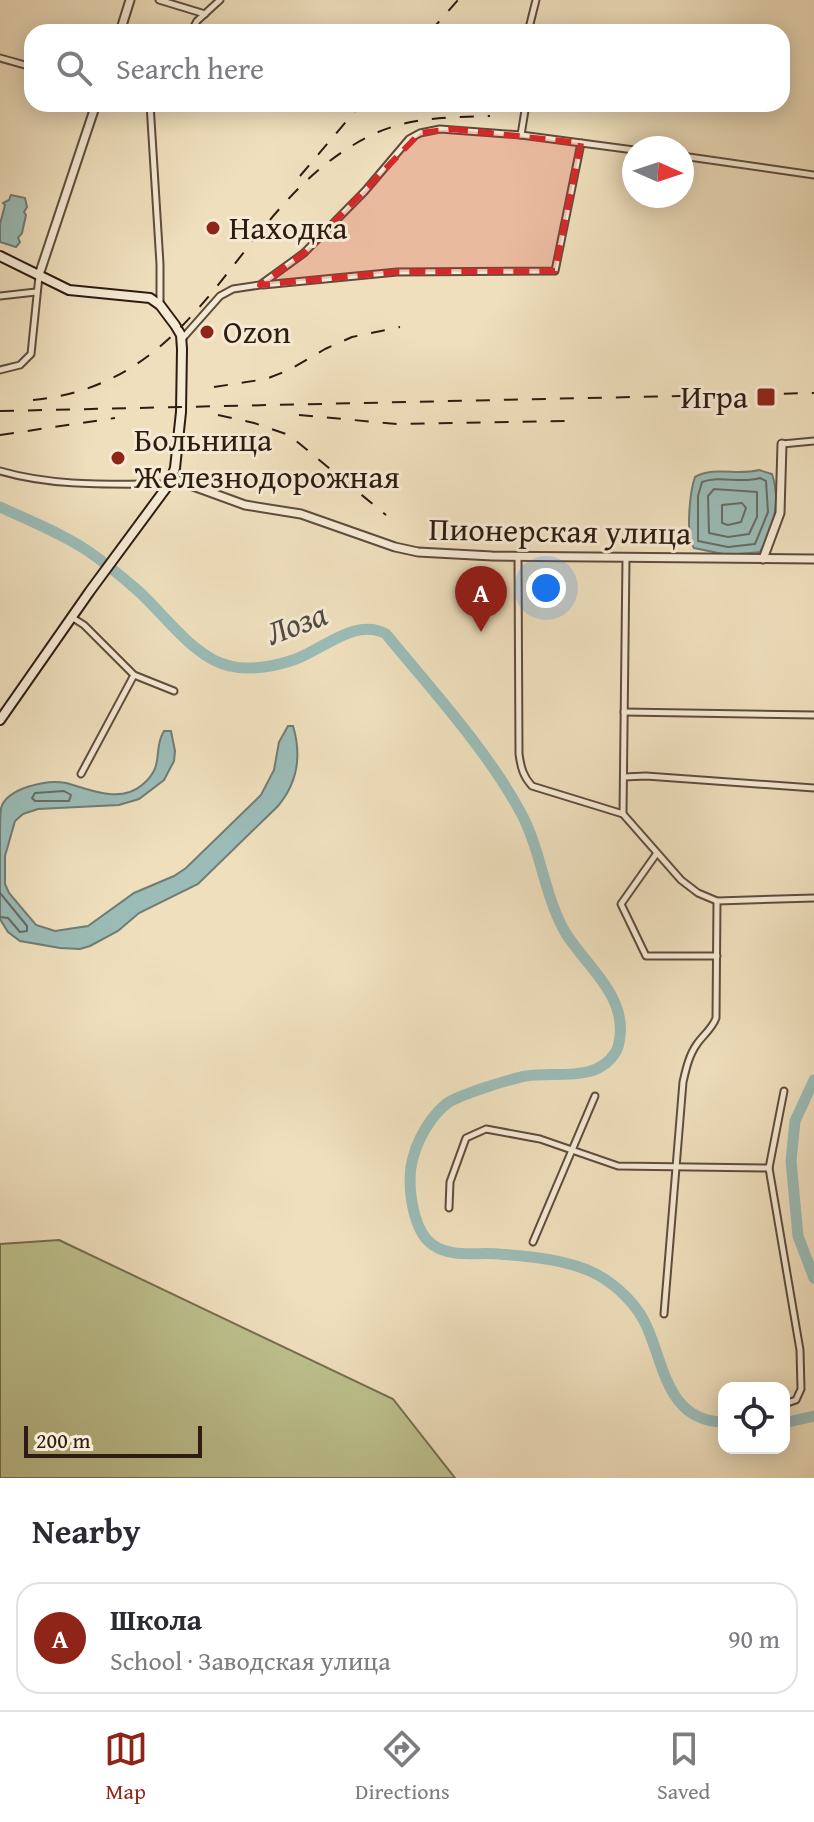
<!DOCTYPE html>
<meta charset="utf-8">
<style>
:root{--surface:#fff;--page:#f7f7f7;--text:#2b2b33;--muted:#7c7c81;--line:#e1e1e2;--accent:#8f2418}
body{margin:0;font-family:"Gentium Book Plus",serif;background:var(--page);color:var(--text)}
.controls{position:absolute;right:24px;bottom:24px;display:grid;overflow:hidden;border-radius:16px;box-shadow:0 4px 20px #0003}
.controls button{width:72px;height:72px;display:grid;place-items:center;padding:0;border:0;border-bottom:2px solid var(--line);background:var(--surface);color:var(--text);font:40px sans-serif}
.compass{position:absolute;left:622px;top:136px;width:72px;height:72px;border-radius:50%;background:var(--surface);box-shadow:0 4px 20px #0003;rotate:93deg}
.scale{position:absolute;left:24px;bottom:20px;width:178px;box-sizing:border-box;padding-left:8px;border:4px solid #2f1b12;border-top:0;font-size:22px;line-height:28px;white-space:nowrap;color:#2f1b12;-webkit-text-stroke:6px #f5ead4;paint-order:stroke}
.you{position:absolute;left:546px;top:588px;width:28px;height:28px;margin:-20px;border:6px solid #fff;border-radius:50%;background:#1a73e8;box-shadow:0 0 0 12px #1a73e833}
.badge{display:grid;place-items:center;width:52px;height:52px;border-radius:50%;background:var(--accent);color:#fff;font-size:26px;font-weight:700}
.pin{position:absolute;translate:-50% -66px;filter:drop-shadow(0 2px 4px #0008)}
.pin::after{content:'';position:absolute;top:42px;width:28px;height:24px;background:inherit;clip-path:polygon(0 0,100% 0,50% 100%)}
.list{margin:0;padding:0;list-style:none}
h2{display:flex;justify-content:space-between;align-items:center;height:104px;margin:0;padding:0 32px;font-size:34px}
h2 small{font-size:26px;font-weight:400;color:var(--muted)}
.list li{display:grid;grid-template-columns:52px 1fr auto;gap:24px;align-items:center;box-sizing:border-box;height:112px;margin:0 16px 16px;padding:0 16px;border:2px solid var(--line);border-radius:24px}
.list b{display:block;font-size:30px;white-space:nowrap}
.list p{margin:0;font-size:26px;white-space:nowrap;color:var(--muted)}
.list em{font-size:26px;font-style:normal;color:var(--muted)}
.icon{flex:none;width:44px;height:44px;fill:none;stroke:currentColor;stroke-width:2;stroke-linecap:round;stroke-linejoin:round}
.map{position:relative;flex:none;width:814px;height:1478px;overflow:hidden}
.search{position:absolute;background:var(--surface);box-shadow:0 4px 20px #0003;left:24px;right:24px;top:24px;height:88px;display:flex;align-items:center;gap:20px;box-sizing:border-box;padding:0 28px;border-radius:24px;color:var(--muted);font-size:30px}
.sheet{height:232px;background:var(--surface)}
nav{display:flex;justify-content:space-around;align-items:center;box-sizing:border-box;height:112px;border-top:2px solid var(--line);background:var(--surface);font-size:22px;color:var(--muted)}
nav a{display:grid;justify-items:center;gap:4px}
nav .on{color:var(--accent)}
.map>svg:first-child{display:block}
.green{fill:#bdc18e;stroke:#766e50;stroke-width:2}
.water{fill:#9bbcb7;stroke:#707c75;stroke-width:2}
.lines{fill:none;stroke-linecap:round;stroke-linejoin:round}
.shore{stroke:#656c64;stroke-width:2}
.river{stroke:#9bbcb7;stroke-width:11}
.minor-casing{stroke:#5f4c3d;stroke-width:9}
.tertiary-casing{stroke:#5f4c3d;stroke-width:11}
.secondary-casing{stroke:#2f1b12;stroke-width:12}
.minor{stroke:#f5ead4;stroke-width:5}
.tertiary{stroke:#f5ead4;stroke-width:7}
.secondary{stroke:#f5ead4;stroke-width:8}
.rail{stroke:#2f1b12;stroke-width:2;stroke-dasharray:14 14;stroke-linecap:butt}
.marked{fill:#d62828;fill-opacity:0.2;stroke:#d62828;stroke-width:6;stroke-dasharray:16 10;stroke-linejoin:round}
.poi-dot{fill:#8f2418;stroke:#f5ead4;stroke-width:3}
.labels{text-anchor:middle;stroke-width:6;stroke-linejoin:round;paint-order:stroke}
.poi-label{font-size:32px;fill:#2f1b12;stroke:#f5ead4;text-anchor:start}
.street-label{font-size:32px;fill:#2f1b12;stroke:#f5ead4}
.water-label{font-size:34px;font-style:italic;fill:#4f4b44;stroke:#f5ead4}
</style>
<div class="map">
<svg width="814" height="1478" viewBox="0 0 814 1478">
<rect width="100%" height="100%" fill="#efdfbd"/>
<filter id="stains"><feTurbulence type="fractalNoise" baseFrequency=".0025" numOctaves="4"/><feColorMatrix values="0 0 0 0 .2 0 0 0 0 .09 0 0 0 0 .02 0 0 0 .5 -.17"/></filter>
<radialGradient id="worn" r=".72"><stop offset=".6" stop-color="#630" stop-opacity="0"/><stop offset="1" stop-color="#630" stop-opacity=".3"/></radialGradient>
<path class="green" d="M59,1240L393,1399L455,1478H0V1244Z"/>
<g class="water">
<path d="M11,195L25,198L27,207L24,212L26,215L22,233L18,238L20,242L16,247L0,242V224L5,205L3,203L9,200Z"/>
<path d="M759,470L772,474C781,501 774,528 760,552L728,555L694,548C685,537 690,491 695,477C715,466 737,476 759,470Z"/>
<path d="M288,726H293C302,756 298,782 278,806L198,884L139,913L118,931L90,946L80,949L60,948L20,941L8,932L0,919C0,892 0,866 0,839C0,830 0,817 1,808C7,788 47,779 66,783C89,789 120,804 142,785C166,765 152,750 164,731H171L175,751L174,761L164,780L139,799L119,805L38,809L23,814L15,821L5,856V884L9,893L36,925L55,931L88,926L134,893L174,876L186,868L261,795L274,770L279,742Z"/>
</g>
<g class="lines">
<g class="shore">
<path d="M760,478L766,481L768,512L755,544L728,547L698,541V496L702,482C720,475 740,484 760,478Z"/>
<path d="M714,489L757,492V517L749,534L728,537L709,533L708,496Z"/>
<path d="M742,503L746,508L741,522L728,525L722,523V505Z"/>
<path d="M64,791L71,795L69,801H35L32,798L35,793Z"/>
<path d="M0,893L27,926V931L20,932L8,918L0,917"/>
</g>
<g class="river">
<path d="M0,507C30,521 61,533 88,551C104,562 121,576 136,589C163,612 194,659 230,666C250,671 277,666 296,659C323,649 357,617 386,634C431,689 488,751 521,813C541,850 544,895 565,932C586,966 625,994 620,1036C619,1043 619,1048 615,1053C596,1083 556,1071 526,1076C510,1079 458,1095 446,1104C426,1121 410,1152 410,1179C410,1199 415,1233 433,1245C451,1258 477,1252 498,1254C530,1256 571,1260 598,1275C619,1287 638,1306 647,1327C665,1368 668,1421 724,1422"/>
<path d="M814,1080L795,1121L791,1161L798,1236L814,1278"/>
<path d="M784,1423L814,1416"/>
</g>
<defs>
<g id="minor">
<path d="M159,0L205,14"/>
<path d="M191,32L197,21L220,0"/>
<path d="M528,32L536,0"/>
<path d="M0,58L32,67"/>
<path d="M150,104L160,264V305"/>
<path d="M521,135L526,104"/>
<path d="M682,156L814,175"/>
<path d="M263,285L397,272L555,271L581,143"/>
<path d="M0,296L36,292"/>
<path d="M182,339L220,296L233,289L260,285L304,253L365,191L409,139L420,133L440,129L521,135L634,150"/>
<path d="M0,370L20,365L31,354L39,276"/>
<path d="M782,444L814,441"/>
<path d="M0,471C55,487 112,484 168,484"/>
<path d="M518,557L519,754C521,768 523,776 532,786L623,814L681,880L698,893L717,901L814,898"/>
<path d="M73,618L84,625L134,675L174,691"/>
<path d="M624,712L814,715"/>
<path d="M81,774L134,675"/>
<path d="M624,777L646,776L814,788"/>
<path d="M623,814L626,558"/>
<path d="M657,853L621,904L646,956H717"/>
<path d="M449,1208L450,1182L466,1138L486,1129L540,1139L618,1166L769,1168"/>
<path d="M533,1242L595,1096"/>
<path d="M664,1314L683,1082C686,1069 689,1055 697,1044C703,1035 712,1029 716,1018L717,901"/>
<path d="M784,1404L796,1400L801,1389L800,1350L769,1168L784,1091"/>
</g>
<g id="tertiary">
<path d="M120,32L130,0"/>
<path d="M39,275L96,104"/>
<path d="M171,478L245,505L301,514L395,547L418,552L492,556L814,559"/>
<path d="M763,559L780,513L782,444"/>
</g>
<path id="secondary" d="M0,256L69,290L150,298L160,305L175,325L181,335L182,349L181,412L175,468L169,484L90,591L0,720"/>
</defs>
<use href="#minor" class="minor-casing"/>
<use href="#tertiary" class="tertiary-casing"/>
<use href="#secondary" class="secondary-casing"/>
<use href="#minor" class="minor"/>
<use href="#tertiary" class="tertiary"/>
<use href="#secondary" class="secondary"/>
<g class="rail">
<path d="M430,32L458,0"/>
<path d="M300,176L361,104"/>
<path d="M214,387L266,379L289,370L325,349L352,337L400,327"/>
<path d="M33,400C212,383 234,198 376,133C412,117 452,117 490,116"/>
<path d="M0,411L814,393"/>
<path d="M218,415L254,423L289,435L386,515"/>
<path d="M299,415L397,424L570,421"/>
<path d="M0,435L115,418"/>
</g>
</g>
<path class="marked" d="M452,129L581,143L555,271L397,272L260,285L304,253L420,133Z"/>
<g class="poi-dot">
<circle cx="213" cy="228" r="8"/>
<circle cx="207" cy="332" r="8"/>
<rect x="756" y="387" width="20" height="20" rx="4"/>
<circle cx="118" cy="458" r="8"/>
</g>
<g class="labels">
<g class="poi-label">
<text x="229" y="239">Находка</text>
<text x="223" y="343">Ozon</text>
<text x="748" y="408" text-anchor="end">Игра</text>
<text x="134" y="451">Больница<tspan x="134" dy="37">Железнодорожная</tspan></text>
</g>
<g class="street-label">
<text transform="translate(560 531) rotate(1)" y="11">Пионерская улица</text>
</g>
<g class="water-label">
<text transform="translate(296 623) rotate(-21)" y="12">Лоза</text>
</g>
</g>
<rect width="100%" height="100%" filter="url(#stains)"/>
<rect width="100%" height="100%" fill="url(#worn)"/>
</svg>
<div class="controls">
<button><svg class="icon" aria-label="locate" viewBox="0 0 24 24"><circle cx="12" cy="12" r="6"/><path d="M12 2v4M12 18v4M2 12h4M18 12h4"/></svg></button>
</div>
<svg class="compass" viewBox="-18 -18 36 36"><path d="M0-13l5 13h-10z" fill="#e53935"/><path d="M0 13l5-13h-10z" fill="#7c7c81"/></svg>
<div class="scale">200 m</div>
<div class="you"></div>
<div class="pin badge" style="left:481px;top:632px">A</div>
<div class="search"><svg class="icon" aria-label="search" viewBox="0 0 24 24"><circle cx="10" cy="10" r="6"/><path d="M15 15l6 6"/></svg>Search here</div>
</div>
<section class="sheet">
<h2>Nearby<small></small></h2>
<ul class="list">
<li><span class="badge">A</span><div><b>Школа</b><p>School · Заводская улица</p></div><em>90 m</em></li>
</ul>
</section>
<nav>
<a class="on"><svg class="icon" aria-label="map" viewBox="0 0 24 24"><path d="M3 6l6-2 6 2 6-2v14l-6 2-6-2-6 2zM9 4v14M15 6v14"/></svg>Map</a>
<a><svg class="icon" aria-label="directions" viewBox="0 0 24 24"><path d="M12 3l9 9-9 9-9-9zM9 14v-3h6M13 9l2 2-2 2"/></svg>Directions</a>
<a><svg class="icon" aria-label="saved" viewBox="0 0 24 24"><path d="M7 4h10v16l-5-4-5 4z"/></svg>Saved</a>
</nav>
